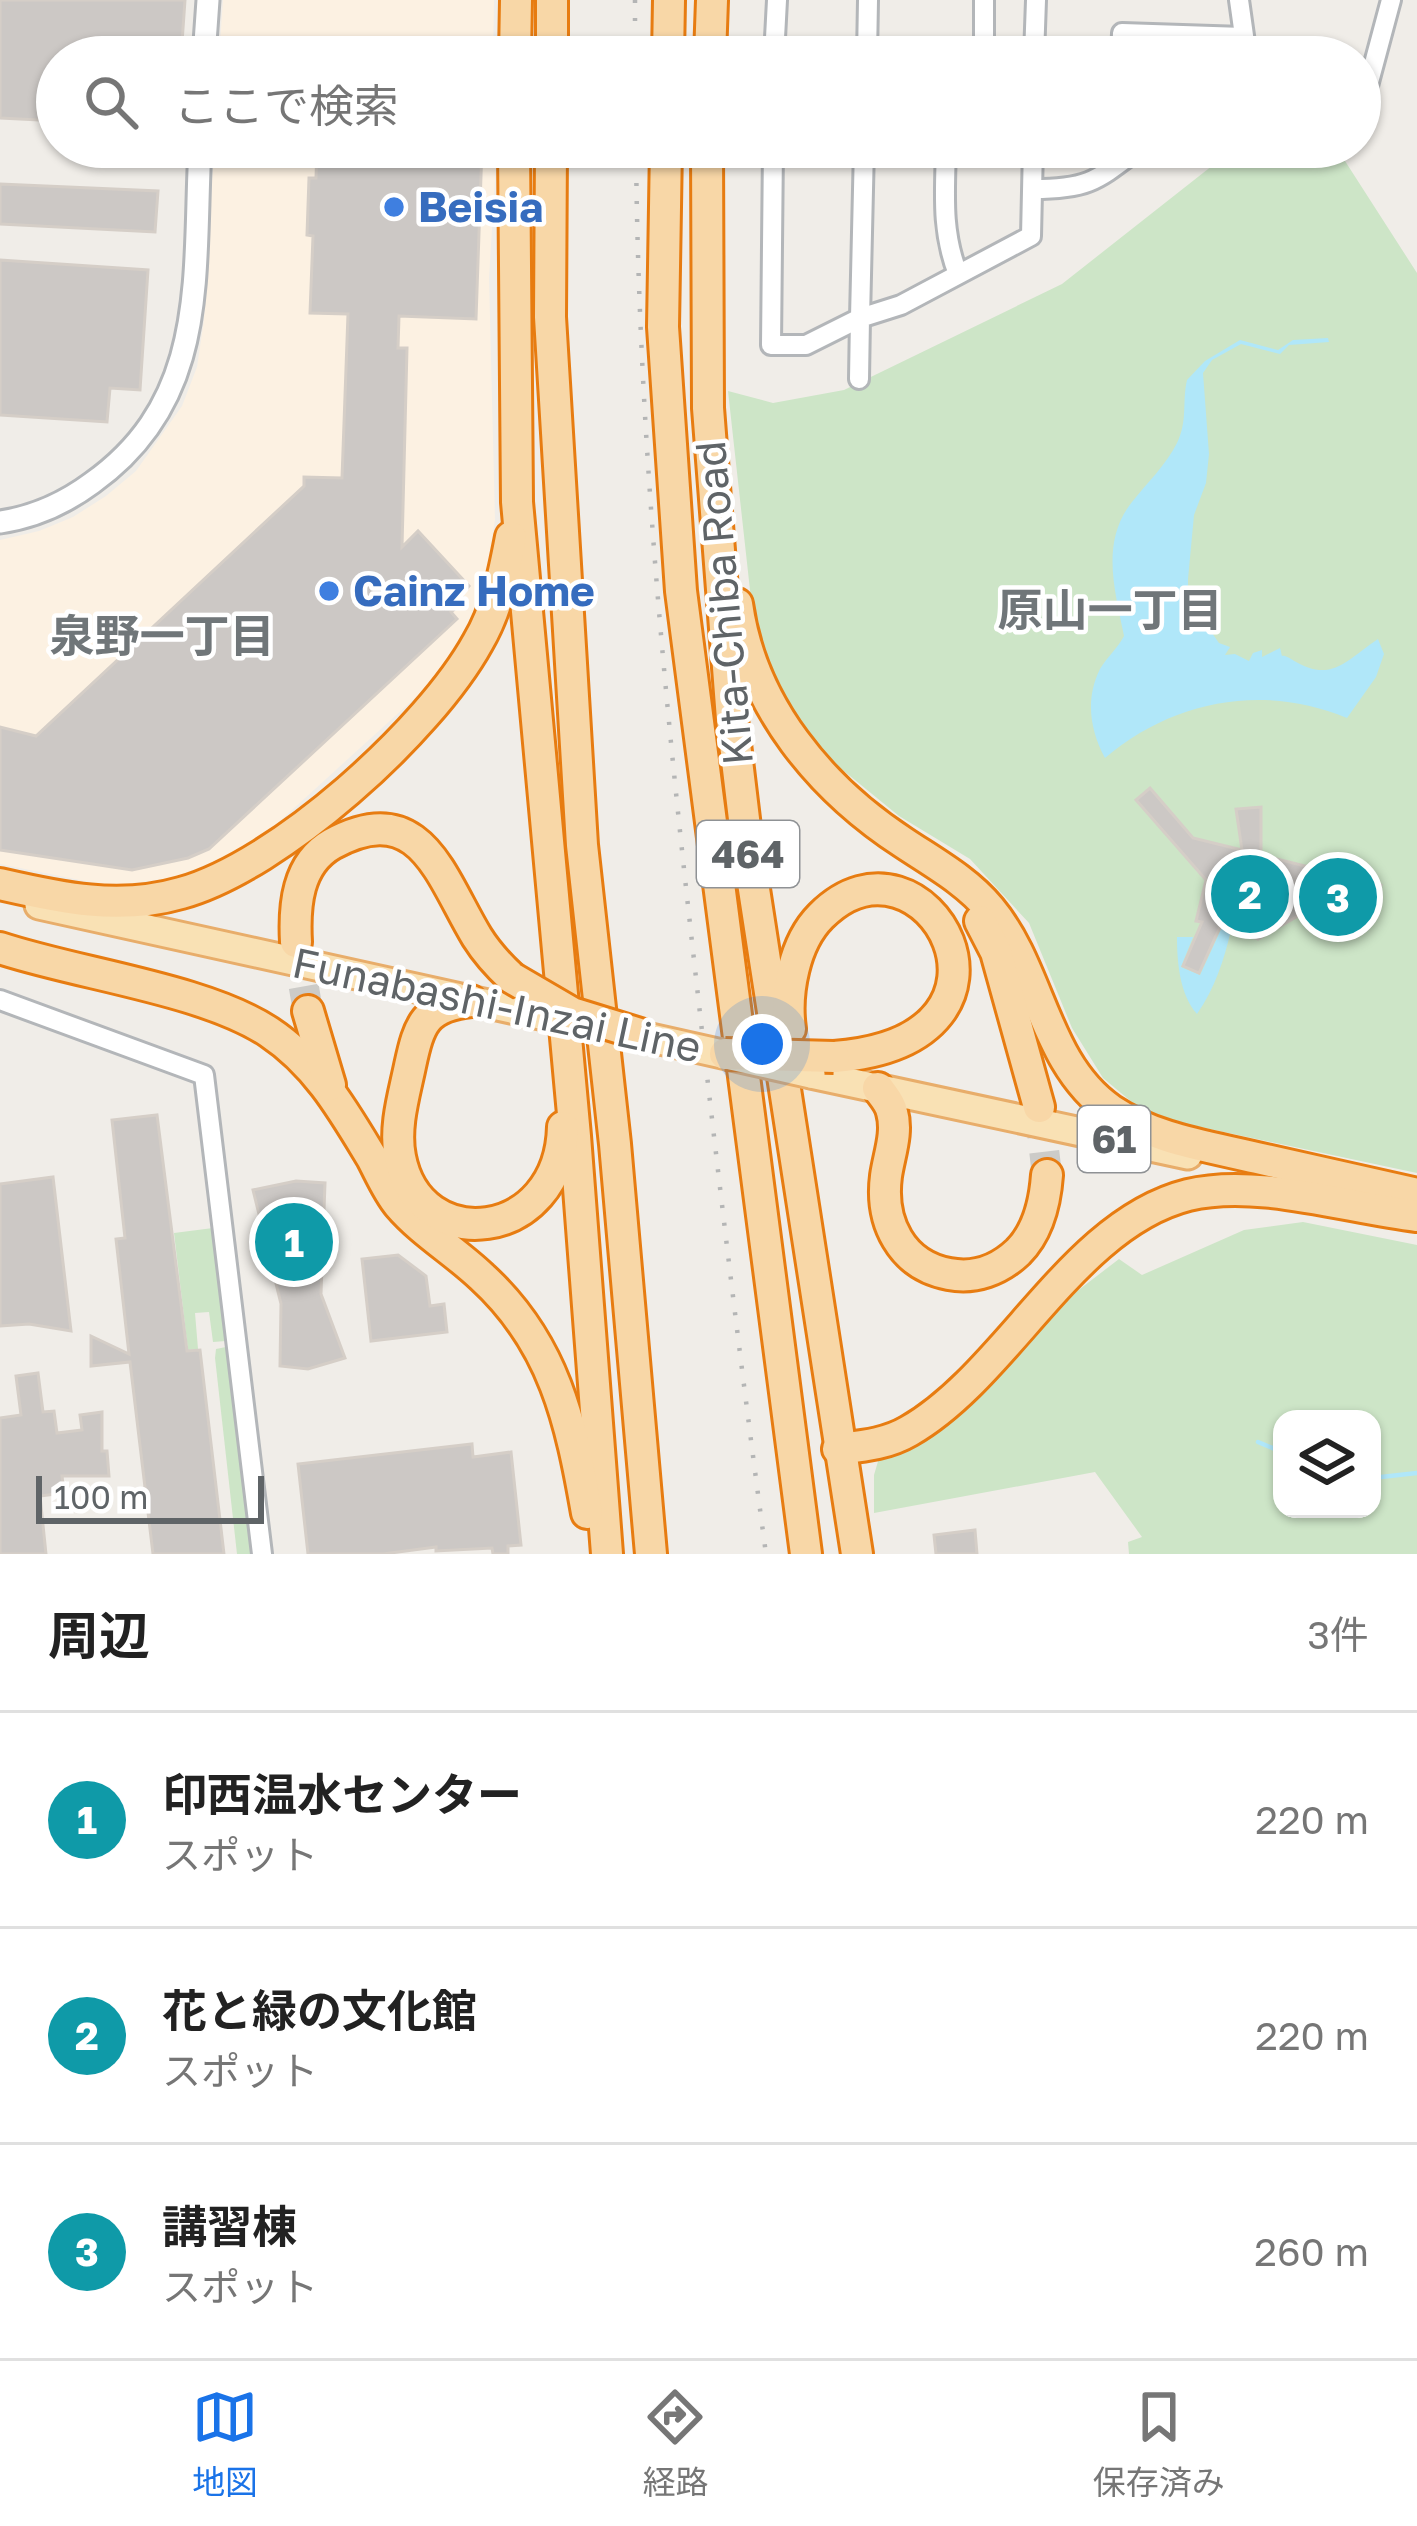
<!DOCTYPE html>
<html lang="ja">
<meta charset="utf-8">
<style>
:root{--surface:#fff;--page:#f2f2f2;--text:#222;--muted:#767676;--line:#e0e0e0;--accent:#1a73e8}
body{margin:0;font-family:"Golos Text","Noto Sans JP",sans-serif;background:var(--page);color:var(--text)}
.controls{position:absolute;right:36px;bottom:36px;display:grid;overflow:hidden;border-radius:24px;box-shadow:0 3px 9px #0004}
.controls button{width:108px;height:108px;display:grid;place-items:center;padding:0;border:0;border-bottom:3px solid var(--line);background:var(--surface);color:var(--text);font:60px sans-serif}
.scale{position:absolute;left:36px;bottom:30px;width:228px;box-sizing:border-box;padding-left:12px;border:6px solid #5f6467;border-top:0;font-size:33px;line-height:42px;white-space:nowrap;color:#5f6467;-webkit-text-stroke:9px #fff;paint-order:stroke}
.you{position:absolute;left:762px;top:1044px;width:42px;height:42px;margin:-30px;border:9px solid #fff;border-radius:50%;background:#1a73e8;box-shadow:0 0 0 18px #1a73e833}
.badge{display:grid;place-items:center;width:78px;height:78px;border-radius:50%;background:var(--accent);color:#fff;font-size:39px;font-weight:700}
.pin{position:absolute;translate:-50% -50%;border:6px solid #fff;box-shadow:0 3px 12px #0006}
.list{margin:0;padding:0;list-style:none}
h2{display:flex;justify-content:space-between;align-items:center;height:156px;margin:0;padding:0 48px;font-size:51px}
h2 small{font-size:39px;font-weight:400;color:var(--muted)}
.list li{display:grid;grid-template-columns:78px 1fr auto;gap:36px;align-items:center;box-sizing:border-box;height:216px;padding:0 48px;border-top:3px solid var(--line)}
.list b{display:block;font-size:45px;white-space:nowrap}
.list p{margin:0;font-size:39px;white-space:nowrap;color:var(--muted)}
.list em{font-size:39px;font-style:normal;color:var(--muted)}
.icon{flex:none;width:66px;height:66px;fill:none;stroke:currentColor;stroke-width:2;stroke-linecap:round;stroke-linejoin:round}
.map{position:relative;flex:none;width:1417px;height:1554px;overflow:hidden}
.search{position:absolute;background:var(--surface);box-shadow:0 3px 9px #0004;left:36px;right:36px;top:36px;height:132px;display:flex;align-items:center;gap:30px;box-sizing:border-box;padding:0 42px;border-radius:66px;color:var(--muted);font-size:45px}
.sheet{height:804px;background:var(--surface)}
nav{display:flex;justify-content:space-around;align-items:center;box-sizing:border-box;height:168px;border-top:3px solid var(--line);background:var(--surface);font-size:33px;color:var(--muted)}
nav a{display:grid;justify-items:center;gap:6px}
nav .on{color:var(--accent)}
.map>svg:first-child{display:block}
.commercial{fill:#fcf1e2}
.green{fill:#cde5c7;fill-rule:evenodd}
.water{fill:#b0e7f9}
.lines{fill:none;stroke-linecap:round;stroke-linejoin:round}
.stream{stroke:#b0e7f9;stroke-width:4.5}
.building{fill:#ccc8c5;stroke:#d5cec7;stroke-width:3}
.trunk-tunnel{stroke:#cccbc8;stroke-width:30;stroke-dasharray:30 15;stroke-linecap:butt}
.minor-casing{stroke:#b3b6b9;stroke-width:24}
.tertiary-casing{stroke:#b3b6b9;stroke-width:27}
.primary-casing{stroke:#e8ad6a;stroke-width:33}
.trunk-casing{stroke:#e77c11;stroke-width:36}
.minor{stroke:#fff;stroke-width:18}
.tertiary{stroke:#fff;stroke-width:21}
.primary{stroke:#f9e1b4;stroke-width:27}
.trunk{stroke:#f8d7a7;stroke-width:30}
.rail{stroke:#b4b5b5;stroke-width:4.5;stroke-dasharray:3 15;stroke-linecap:butt}
.primary-bridge-casing{stroke:#e8ad6a;stroke-width:33;stroke-linecap:butt}
.trunk-bridge-casing{stroke:#e77c11;stroke-width:36;stroke-linecap:butt}
.primary-bridge{stroke:#f9e1b4;stroke-width:27}
.trunk-bridge{stroke:#f8d7a7;stroke-width:30}
.shop-dot{fill:#3f7fe0;stroke:#fff;stroke-width:4.5}
.labels{text-anchor:middle;stroke-width:9;stroke-linejoin:round;paint-order:stroke}
.shield{fill:#fff;stroke:#8f9295;stroke-width:3}
.shield-label{font-size:39px;font-weight:bold;fill:#5f6467}
.shop-label{font-size:42px;font-weight:bold;fill:#366cbe;stroke:#fff;text-anchor:start}
.street-label{font-size:42px;fill:#5f6467;stroke:#fff}
.neighbourhood-label{font-size:45px;font-weight:bold;fill:#707679;stroke:#fff}
</style>
<div class="map">
<svg width="1417" height="1554" viewBox="0 0 1417 1554">
<rect width="100%" height="100%" fill="#f0ede8"/>
<g class="commercial">
<path d="M223,0H494L493,57H219Z"/>
<path d="M214,147H497L489,278L495,520L484,591L451,658L416,697L270,830L237,852L173,878L110,886L0,864V540L39,531L73,517L106,496L136,471L182,406L197,367L204,320Z"/>
</g>
<g class="green">
<path d="M1236,147H1336L1417,273V1173L1186,1124L1139,1108L1103,1078L1072,1028L1029,923L970,859L899,816L812,745L785,703L754,626L728,391L773,403L844,390L1062,284Z"/>
<path d="M1303,1222L1417,1245V1554H1129L1128,1542L1142,1537L1095,1472L874,1513V1475L879,1458L922,1442L960,1410L1076,1292L1119,1259L1142,1275L1244,1230ZM1282,1419H1372V1509H1282Z"/>
<path d="M213,1228L226,1341L213,1342L209,1312L195,1313L198,1349L188,1350L174,1233Z"/>
<path d="M226,1347L251,1554H237L215,1358L216,1349Z"/>
</g>
<g class="water">
<path d="M1328,338L1329,342L1289,345L1280,354L1241,344L1212,360L1203,373L1209,454L1206,483L1194,515L1188,579V602L1199,623L1207,626L1219,643L1230,647L1225,655L1235,654L1249,661L1253,653L1262,650V657L1280,648C1284,662 1278,651 1291,659C1331,684 1344,662 1378,639L1384,654L1376,677L1347,718C1263,683 1173,700 1105,758C1090,730 1085,699 1100,669C1107,657 1118,648 1124,636C1115,591 1100,542 1132,502C1147,483 1166,465 1177,443C1188,421 1182,401 1187,380L1205,361L1240,340L1278,350L1293,340Z"/>
<path d="M1222,927L1231,930C1224,960 1215,988 1197,1014C1180,995 1177,963 1177,937H1193L1181,967L1200,975Z"/>
</g>
<g class="lines">
<g class="stream">
<path d="M1258,1442L1282,1452"/>
<path d="M1372,1478L1417,1473"/>
</g>
</g>
<g class="building">
<path d="M0,0H185L181,57H57V121L0,118Z"/>
<path d="M317,147H482L476,319L399,316L398,348H407L402,547L418,531L469,586L461,595L465,600L451,612L457,619L209,849L188,858L132,870L0,850V727L36,736L304,486V477L342,478L348,314L310,313L313,236L307,235L309,178H316Z"/>
<path d="M0,184L158,191L155,232L0,224Z"/>
<path d="M0,260L148,270L140,390L110,388L107,422L0,415Z"/>
<path d="M1150,788L1193,838L1242,850L1236,809L1261,807V855L1333,873L1344,860L1348,877L1381,885L1374,917L1297,898L1298,916L1258,939L1221,925L1199,973L1183,966L1202,922L1196,921L1206,880L1136,800Z"/>
<path d="M157,1115L187,1351L200,1350L224,1554H153L130,1362L91,1366V1336L129,1354L116,1239L125,1238L112,1120Z"/>
<path d="M53,1177L71,1331L29,1324L0,1326V1184Z"/>
<path d="M296,1181L325,1183L321,1294L345,1358L308,1369L280,1366L281,1304L253,1190Z"/>
<path d="M398,1255L426,1276L430,1306L444,1304L447,1332L371,1341L362,1259Z"/>
<path d="M38,1373L43,1412L54,1411L57,1433L82,1430L80,1415L102,1412V1451H107L109,1476H62L64,1493L40,1496L46,1554H0V1418L21,1415L16,1376Z"/>
<path d="M472,1444L473,1457L511,1452L521,1545L508,1546V1554H493L492,1548L436,1551V1547L383,1554H308L298,1464Z"/>
<path d="M975,1530L977,1554H936L934,1535Z"/>
</g>
<g class="lines">
<g class="trunk-tunnel">
<path d="M296,942L308,1011"/>
<path d="M1039,1107L1047,1175"/>
</g>
<defs>
<g id="minor">
<path d="M1239,0L1247,57"/>
<path d="M774,57L777,0"/>
<path d="M867,57L868,0"/>
<path d="M984,57V0"/>
<path d="M1034,57L1036,0"/>
<path d="M1121,57L1122,33L1243,37"/>
<path d="M1361,112L1391,0"/>
<path d="M773,147L771,345H806L860,318L864,147"/>
<path d="M946,147C945,192 941,231 958,274"/>
<path d="M1033,189C1090,189 1097,180 1141,147"/>
<path d="M859,379L860,318L901,305L1031,236L1033,147"/>
<path d="M0,1000L204,1075L262,1554"/>
</g>
<g id="tertiary">
<path d="M204,57L208,0"/>
<path d="M0,522C34,517 65,503 92,483C210,399 193,275 200,147"/>
</g>
<g id="primary">
<path d="M39,905L520,1011"/>
<path d="M811,1074L1188,1155"/>
</g>
<g id="trunk">
<path d="M515,57L516,0"/>
<path d="M552,57V0"/>
<path d="M668,57L669,0"/>
<path d="M710,57L712,0"/>
<path d="M514,147L517,502L575,1136L607,1554"/>
<path d="M551,147L550,317L582,845L615,1144L651,1554"/>
<path d="M666,147L663,327L681,591L806,1554"/>
<path d="M707,147L708,408L732,719L747,844L857,1554"/>
<path d="M737,604C751,706 821,789 904,843C934,863 967,881 990,909C1041,970 1043,1063 1111,1110C1154,1139 1207,1146 1257,1158C1310,1170 1364,1182 1417,1194"/>
<path d="M0,884C61,898 119,911 181,893C279,866 429,731 478,642C497,610 504,574 511,537"/>
<path d="M980,921L996,952L1039,1107"/>
<path d="M296,942C294,906 297,864 332,844C421,795 441,878 477,937C487,953 498,965 512,978"/>
<path d="M0,948C78,974 204,989 269,1032C317,1064 343,1110 372,1158C380,1173 388,1192 399,1205C422,1232 456,1252 482,1277C554,1343 571,1421 587,1513"/>
<path d="M471,1001C425,1006 419,1024 410,1066C404,1095 394,1127 400,1157C419,1257 560,1243 563,1127"/>
<path d="M308,1011L330,1085"/>
<path d="M790,1029C785,993 794,943 821,916C924,813 1053,1040 834,1057"/>
<path d="M878,1088C883,1096 890,1102 892,1112C898,1133 889,1155 886,1176C880,1222 901,1265 949,1274C975,1279 999,1270 1018,1252C1037,1233 1045,1203 1047,1175"/>
<path d="M838,1449C863,1446 887,1444 909,1431C1008,1374 1073,1224 1188,1195C1257,1178 1347,1208 1417,1216"/>
</g>
</defs>
<use href="#minor" class="minor-casing"/>
<use href="#tertiary" class="tertiary-casing"/>
<use href="#primary" class="primary-casing"/>
<use href="#trunk" class="trunk-casing"/>
<use href="#minor" class="minor"/>
<use href="#tertiary" class="tertiary"/>
<use href="#primary" class="primary"/>
<use href="#trunk" class="trunk"/>
<g class="rail">
<path d="M635,0V57"/>
<path d="M636,147C638,410 662,672 691,933C714,1140 738,1347 766,1554"/>
</g>
<defs>
<g id="primary-bridge">
<path d="M520,1011L581,1023"/>
<path d="M624,1032L811,1074"/>
</g>
<g id="trunk-bridge">
<path d="M512,978L572,1013L643,1035"/>
<path d="M725,1054L834,1057"/>
</g>
</defs>
<use href="#primary-bridge" class="primary-bridge-casing"/>
<use href="#trunk-bridge" class="trunk-bridge-casing"/>
<use href="#primary-bridge" class="primary-bridge"/>
<use href="#trunk-bridge" class="trunk-bridge"/>
</g>
<g class="shop-dot">
<circle cx="394" cy="207" r="12"/>
<circle cx="329" cy="591" r="12"/>
</g>
<g class="labels">
<g class="shield">
<rect x="697" y="821" width="102" height="66" rx="9"/>
<rect x="1078" y="1106" width="72" height="66" rx="9"/>
</g>
<g class="shield-label">
<text x="748" y="868">464</text>
<text x="1114" y="1153">61</text>
</g>
<g class="shop-label">
<text x="418" y="222">Beisia</text>
<text x="353" y="606">Cainz Home</text>
</g>
<g class="street-label">
<text transform="translate(724 603) rotate(-95)" y="15">Kita-Chiba Road</text>
<text transform="translate(497 1005) rotate(12)" y="15">Funabashi-Inzai Line</text>
</g>
<g class="neighbourhood-label">
<text x="1110" y="626">原山一丁目</text>
<text x="162" y="652">泉野一丁目</text>
</g>
</g>
</svg>
<div class="controls">
<button><svg class="icon" aria-label="layers" viewBox="0 0 24 24"><path d="M12 4l9 5-9 5-9-5zM3 14l9 5 9-5"/></svg></button>
</div>
<div class="scale">100 m</div>
<div class="you"></div>
<div class="pin badge" style="left:294px;top:1242px;background:#0f9aa8">1</div>
<div class="pin badge" style="left:1250px;top:894px;background:#0f9aa8">2</div>
<div class="pin badge" style="left:1338px;top:897px;background:#0f9aa8">3</div>
<div class="search"><svg class="icon" aria-label="search" viewBox="0 0 24 24"><circle cx="10" cy="10" r="6"/><path d="M15 15l6 6"/></svg>ここで検索</div>
</div>
<section class="sheet">
<h2>周辺<small>3件</small></h2>
<ul class="list">
<li><span class="badge" style="background:#0f9aa8">1</span><div><b>印西温水センター</b><p>スポット</p></div><em>220 m</em></li>
<li><span class="badge" style="background:#0f9aa8">2</span><div><b>花と緑の文化館</b><p>スポット</p></div><em>220 m</em></li>
<li><span class="badge" style="background:#0f9aa8">3</span><div><b>講習棟</b><p>スポット</p></div><em>260 m</em></li>
</ul>
</section>
<nav>
<a class="on"><svg class="icon" aria-label="map" viewBox="0 0 24 24"><path d="M3 6l6-2 6 2 6-2v14l-6 2-6-2-6 2zM9 4v14M15 6v14"/></svg>地図</a>
<a><svg class="icon" aria-label="directions" viewBox="0 0 24 24"><path d="M12 3l9 9-9 9-9-9zM9 14v-3h6M13 9l2 2-2 2"/></svg>経路</a>
<a><svg class="icon" aria-label="saved" viewBox="0 0 24 24"><path d="M7 4h10v16l-5-4-5 4z"/></svg>保存済み</a>
</nav>
